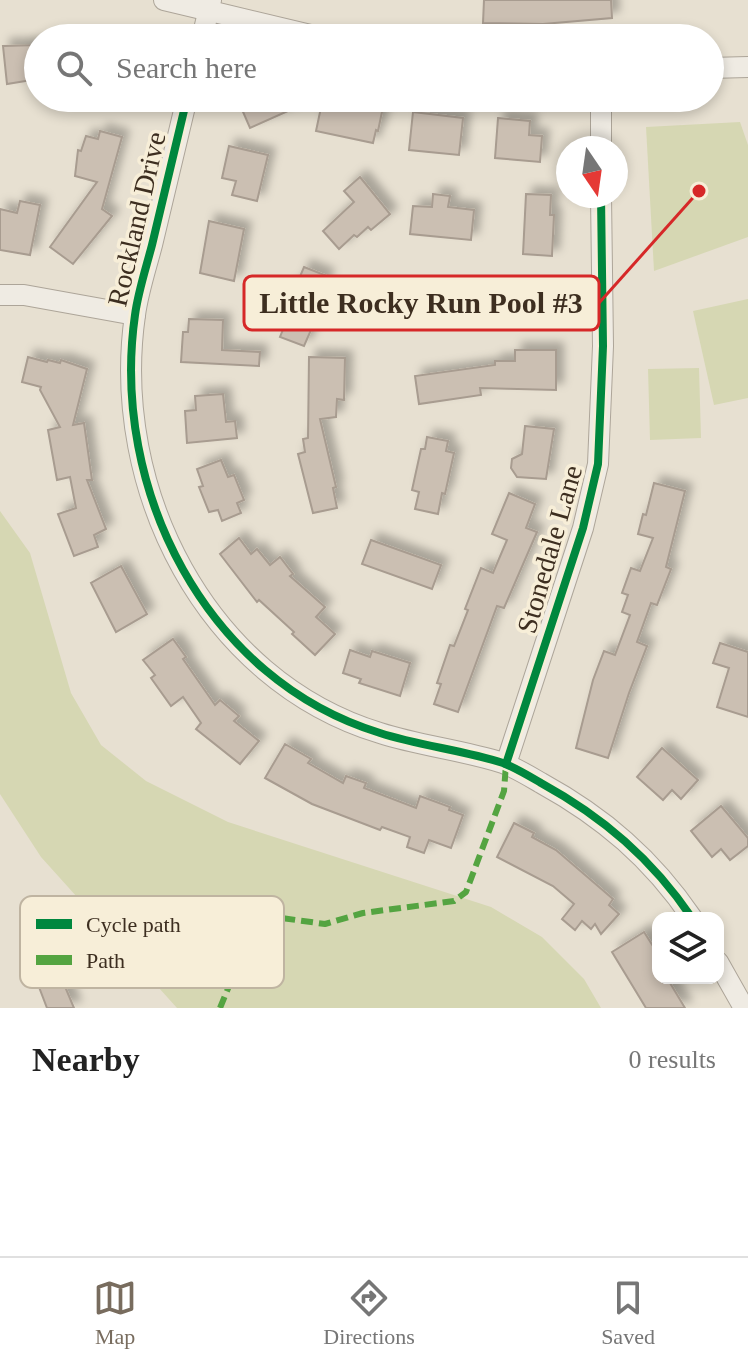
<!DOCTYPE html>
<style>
:root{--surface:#fff;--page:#f2f2f2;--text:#222;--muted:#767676;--line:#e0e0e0;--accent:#786c5e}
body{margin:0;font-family:Georgia,serif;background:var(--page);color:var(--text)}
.controls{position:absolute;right:24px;bottom:24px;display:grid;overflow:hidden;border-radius:16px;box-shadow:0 4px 12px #0003}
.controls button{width:72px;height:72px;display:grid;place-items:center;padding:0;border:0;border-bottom:2px solid var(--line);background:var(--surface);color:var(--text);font:40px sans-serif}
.compass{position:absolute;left:556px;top:136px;width:72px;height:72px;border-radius:50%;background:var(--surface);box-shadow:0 4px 12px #0003;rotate:167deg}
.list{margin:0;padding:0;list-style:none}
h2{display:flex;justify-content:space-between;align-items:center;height:104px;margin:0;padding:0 32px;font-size:34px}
h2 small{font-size:26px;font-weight:400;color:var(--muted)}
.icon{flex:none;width:44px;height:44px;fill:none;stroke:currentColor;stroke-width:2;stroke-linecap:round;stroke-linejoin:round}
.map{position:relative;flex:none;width:748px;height:1008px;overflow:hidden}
.search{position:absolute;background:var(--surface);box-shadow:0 4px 12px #0003;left:24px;right:24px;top:24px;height:88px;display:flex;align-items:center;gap:20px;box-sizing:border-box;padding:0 28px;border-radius:44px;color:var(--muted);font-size:30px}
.sheet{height:248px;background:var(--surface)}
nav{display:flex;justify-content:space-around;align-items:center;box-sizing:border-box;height:112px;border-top:2px solid var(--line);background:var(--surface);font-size:22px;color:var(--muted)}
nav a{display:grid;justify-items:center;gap:4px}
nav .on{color:var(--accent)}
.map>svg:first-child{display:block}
.green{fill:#d6d7b3}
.building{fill:#cbbfb2;stroke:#a89c90;stroke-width:2;filter:url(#shadow)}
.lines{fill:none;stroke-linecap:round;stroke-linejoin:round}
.street-casing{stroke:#ada599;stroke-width:22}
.street{stroke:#efebe3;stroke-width:20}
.quiet{stroke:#54a441;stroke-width:6;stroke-dasharray:12 6;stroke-linecap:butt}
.cycleway-casing{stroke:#f7eed8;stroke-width:13}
.cycleway{stroke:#00873e;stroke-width:8}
.labels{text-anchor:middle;stroke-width:7;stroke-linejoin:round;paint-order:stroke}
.street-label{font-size:28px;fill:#3d2e20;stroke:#f7eed8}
.key{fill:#f7eed8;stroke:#bfb4a1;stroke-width:2}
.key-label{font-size:22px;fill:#3d2e20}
.leader{fill:none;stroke:#d62828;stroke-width:3}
.callout-dot{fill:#d62828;stroke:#f7eed8;stroke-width:3}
.callout{fill:#f7eed8;stroke:#d62828;stroke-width:3}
.callout-label{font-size:30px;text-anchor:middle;font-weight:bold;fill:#3d2e20}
</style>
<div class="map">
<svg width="748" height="1008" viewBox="0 0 748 1008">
<defs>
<filter id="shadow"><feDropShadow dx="7" dy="-7" stdDeviation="4" flood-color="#0004"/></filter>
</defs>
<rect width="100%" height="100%" fill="#e7e0d1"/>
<g class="green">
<path d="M740,122L748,145V237L654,271L646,127Z"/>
<path d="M748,299V398L714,405L693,311Z"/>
<path d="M699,368L701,438L650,440L648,369Z"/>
<path d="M0,511L30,553L71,693L101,745L146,781L228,822L491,907L542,937L584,979L601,1008H177L41,857L0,794Z"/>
</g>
<g class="building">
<path d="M484,0H611L612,18L543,24L483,23Z"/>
<path d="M38,45V79L7,84L3,46Z"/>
<path d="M237,98H317L250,128Z"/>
<path d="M323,98H342L383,107L378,131L376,130L373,143L316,131Z"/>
<path d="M413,112L463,118L459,155L409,150Z"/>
<path d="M498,118L530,121L529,135L542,136L540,162L495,158Z"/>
<path d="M100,131L122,137L102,209L112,216L73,264L50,247L97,182L75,176L78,150L81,151L86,136L98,139Z"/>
<path d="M229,146L268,155L257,201L232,195L236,181L222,178Z"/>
<path d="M360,177L390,214L371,230L368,227L357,237L354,235L339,249L323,231L354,202L344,191Z"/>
<path d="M433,194L450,196L448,207L474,210L471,240L410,234L413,206L432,207Z"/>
<path d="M526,194L551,195L550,215H554L552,256L523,254Z"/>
<path d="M20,201L40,205L30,255L0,250V209L17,213Z"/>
<path d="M209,221L244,229L234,281L200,273Z"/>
<path d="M304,267L327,276L320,293L323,294L319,306L321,307L304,346L280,337L284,327L279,323L293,285L296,286Z"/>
<path d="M189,319L223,320L222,350L260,352L259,366L181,362L183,332H188Z"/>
<path d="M515,350H556V390L480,388L481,395L419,404L415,376L495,365V361H515Z"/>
<path d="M28,357L47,362L48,360L60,363L61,360L87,369L73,425L84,423L92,480H87L106,529L94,535L98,547L74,556L58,514L76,508L70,477L57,480L48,430L60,427L40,390L41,387L22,382Z"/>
<path d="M309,357L345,358L344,400L337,399L336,417L320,419L336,487L333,488L337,508L313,513L298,454L305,452L303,439L308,438Z"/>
<path d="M223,394L226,422L235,421L237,438L187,443L185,411L196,410L195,396Z"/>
<path d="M525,426L554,429L546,479L517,477L511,468L512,459L522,454Z"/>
<path d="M427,437L448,441L446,451L454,453L445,494L442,493L438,514L415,509L419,492L412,490L421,449H425Z"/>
<path d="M221,460L228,477L234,475L244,500L237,503L241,513L222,521L218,510L209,512L199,487L203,486L197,469Z"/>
<path d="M654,483L685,491L666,567L671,569L657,605L651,603L637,642L647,646L629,693L608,758L576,748L593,680L604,651L615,655L630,615L622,612L628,595L622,593L631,568L640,571L653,538L638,534L643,514L646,515Z"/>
<path d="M509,493L535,504L526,528L537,532L504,608L497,606L458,712L434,704L441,684L437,683L450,645L454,646L468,610L465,609L481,568L493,573L507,540L492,534Z"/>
<path d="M239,538L251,554L257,549L270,565L280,557L293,574L290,576L325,607L316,617L335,634L315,655L292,634L294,632L259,600L257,602L220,554Z"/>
<path d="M371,540L441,565L432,589L362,564Z"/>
<path d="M121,566L147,614L116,632L91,583Z"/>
<path d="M173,639L186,657L183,659L215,705L220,700L239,716L234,721L259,741L240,764L196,729L201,723L183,697L171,706L151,678L155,675L143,660Z"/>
<path d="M720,643L748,652V717L717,707L729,668L713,663Z"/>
<path d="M350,650L370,657L372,651L410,663L400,696L359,683L361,679L343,673Z"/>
<path d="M285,744L311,759L308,763L343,783L346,776L366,783L364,788L416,808L420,796L450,807L449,810L463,815L451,848L429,840L424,853L407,847L410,837L382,827L380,830L312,804L265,778Z"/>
<path d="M662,748L698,780L681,799L672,790L663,800L637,777Z"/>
<path d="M721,806L748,838V846L730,860L721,849L712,857L691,831Z"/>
<path d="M514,823L534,833L532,837L556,850L613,899L609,905L619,914L601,934L595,924L591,929L582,921L575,930L562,919L574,904L553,886L497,857Z"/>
<path d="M644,932L658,954V978H667L685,1008H646L612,952Z"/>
<path d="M61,977L74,1008H47L39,987Z"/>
</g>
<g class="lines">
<defs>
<g id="street">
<path d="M164,0L323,38"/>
<path d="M202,38L211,0"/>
<path d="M710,68L748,67"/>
<path d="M187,98C175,147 164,196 152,245C146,268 138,292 135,315C110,489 206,680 380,733C420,746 463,750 503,763C516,768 529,776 541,783C603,817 652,859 692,918"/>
<path d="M601,98V148"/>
<path d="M0,295H24L135,315"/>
<path d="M398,306L501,301H601"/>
<path d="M506,764L583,528L598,464L603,346L601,196"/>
<path d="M718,962L744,1008"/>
</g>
</defs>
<use href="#street" class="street-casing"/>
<use href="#street" class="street"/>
<path class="quiet" d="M220,1008L243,952L250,923L255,918L267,916L325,924L363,913L454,901L466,892L504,791L506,764"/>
<defs>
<g id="cycleway">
<path d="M187,98C175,147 164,196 152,245C146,268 138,292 135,315C110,489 206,680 380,733C420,746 463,750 503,763C516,768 529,776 541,783C603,817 652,859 692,918"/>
<path d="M506,764L583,528L598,464L603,346L601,196"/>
</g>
</defs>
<use href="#cycleway" class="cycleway-casing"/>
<use href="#cycleway" class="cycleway"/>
</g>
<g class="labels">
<g class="street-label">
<text transform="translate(136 219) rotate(-77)" y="10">Rockland Drive</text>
<text transform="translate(549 549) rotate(-74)" y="10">Stonedale Lane</text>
</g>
</g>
<rect x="20" y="896" width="264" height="92" rx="12" class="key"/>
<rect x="36" y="919" width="36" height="10" fill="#00873e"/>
<rect x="36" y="955" width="36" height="10" fill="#54a441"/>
<g class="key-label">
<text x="86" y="932">Cycle path</text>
<text x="86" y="968">Path</text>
</g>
<path class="leader" d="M699 191L599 303"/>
<circle class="callout-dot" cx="699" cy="191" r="8"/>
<rect class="callout" x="244" y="276" width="355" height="54" rx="8"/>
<g class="callout-label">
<text x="421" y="313">Little Rocky Run Pool #3</text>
</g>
</svg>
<div class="controls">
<button><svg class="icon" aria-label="layers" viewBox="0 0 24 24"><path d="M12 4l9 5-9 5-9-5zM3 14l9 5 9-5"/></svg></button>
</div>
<svg class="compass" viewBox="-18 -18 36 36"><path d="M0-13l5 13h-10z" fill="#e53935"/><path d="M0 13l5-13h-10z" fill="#767676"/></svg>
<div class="search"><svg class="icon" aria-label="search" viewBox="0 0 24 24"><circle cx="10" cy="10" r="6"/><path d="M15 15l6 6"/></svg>Search here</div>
</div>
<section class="sheet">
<h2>Nearby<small>0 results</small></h2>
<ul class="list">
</ul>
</section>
<nav>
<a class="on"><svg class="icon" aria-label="map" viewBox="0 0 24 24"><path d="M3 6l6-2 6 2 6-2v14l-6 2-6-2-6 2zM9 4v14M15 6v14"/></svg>Map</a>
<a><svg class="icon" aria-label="directions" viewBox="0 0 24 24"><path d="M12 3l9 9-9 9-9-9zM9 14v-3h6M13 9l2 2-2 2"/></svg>Directions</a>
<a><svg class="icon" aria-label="saved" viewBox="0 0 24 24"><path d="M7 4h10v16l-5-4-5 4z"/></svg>Saved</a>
</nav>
